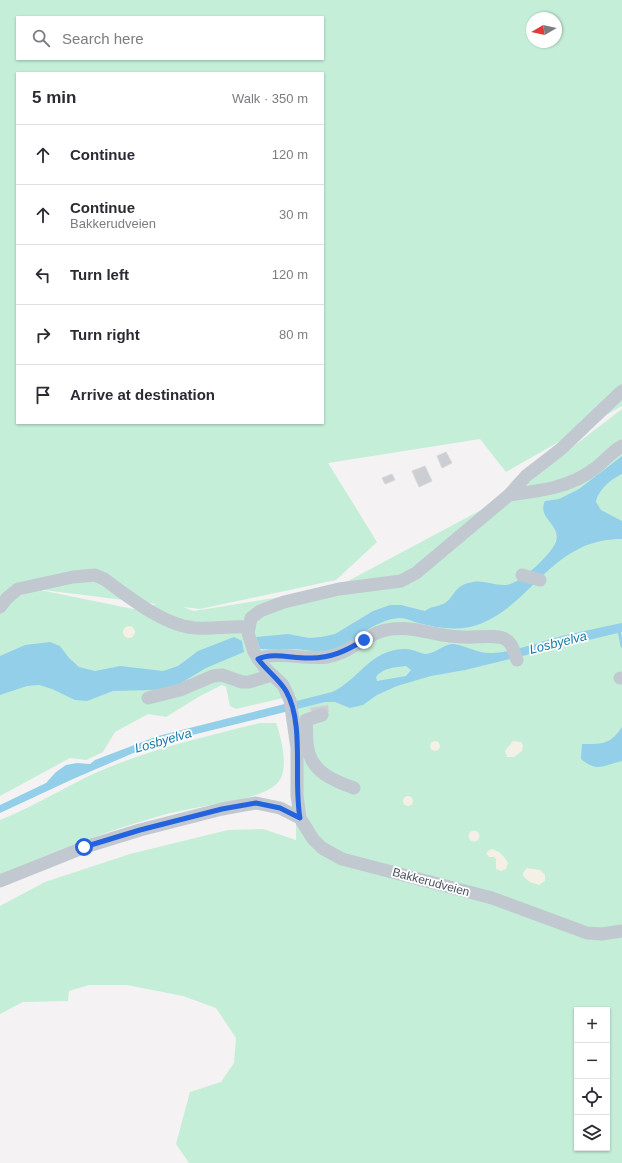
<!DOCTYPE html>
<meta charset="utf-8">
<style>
:root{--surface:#fff;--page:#f7f7f7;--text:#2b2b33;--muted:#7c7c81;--line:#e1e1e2}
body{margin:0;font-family:Helvetica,sans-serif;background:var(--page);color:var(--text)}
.controls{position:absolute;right:12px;bottom:12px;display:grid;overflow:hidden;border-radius:0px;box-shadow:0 1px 3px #0004}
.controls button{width:36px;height:36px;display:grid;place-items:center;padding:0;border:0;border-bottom:1px solid var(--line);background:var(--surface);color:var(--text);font:20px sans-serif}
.compass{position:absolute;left:526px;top:12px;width:36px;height:36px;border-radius:50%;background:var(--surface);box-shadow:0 1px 3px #0004;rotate:261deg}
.stop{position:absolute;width:12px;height:12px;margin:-9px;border:3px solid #2363dd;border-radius:50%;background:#fff}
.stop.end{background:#2363dd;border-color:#fff;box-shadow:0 1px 4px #0008}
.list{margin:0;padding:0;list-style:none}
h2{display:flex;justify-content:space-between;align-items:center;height:52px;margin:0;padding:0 16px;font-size:17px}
h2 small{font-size:13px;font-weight:400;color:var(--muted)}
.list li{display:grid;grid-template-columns:26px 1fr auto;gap:12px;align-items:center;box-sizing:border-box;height:60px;padding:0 16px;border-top:1px solid var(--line)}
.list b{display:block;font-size:15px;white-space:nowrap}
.list p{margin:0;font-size:13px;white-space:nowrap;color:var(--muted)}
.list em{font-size:13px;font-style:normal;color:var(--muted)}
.icon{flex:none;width:22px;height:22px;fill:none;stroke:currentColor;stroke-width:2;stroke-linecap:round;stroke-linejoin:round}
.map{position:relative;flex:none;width:622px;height:1163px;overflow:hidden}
.search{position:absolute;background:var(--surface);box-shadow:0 1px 3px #0004;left:16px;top:16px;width:308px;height:44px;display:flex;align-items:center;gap:10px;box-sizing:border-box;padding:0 14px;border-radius:0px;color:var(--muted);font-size:15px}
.panel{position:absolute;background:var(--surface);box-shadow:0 1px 3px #0004;left:16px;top:72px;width:308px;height:352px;border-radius:0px}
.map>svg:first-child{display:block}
.green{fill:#c4eed8;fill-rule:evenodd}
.sand{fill:#f4f0e5}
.water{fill:#93cfe9;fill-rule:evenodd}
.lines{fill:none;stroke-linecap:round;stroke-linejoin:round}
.stream{stroke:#93cfe9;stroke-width:3}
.building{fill:#ccced4;stroke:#d6d8dd}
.minor{stroke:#c1c8d0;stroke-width:13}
.route{stroke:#2363dd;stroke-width:5}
.labels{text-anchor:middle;stroke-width:3.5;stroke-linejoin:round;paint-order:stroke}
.street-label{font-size:12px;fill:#4a535f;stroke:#fff}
.water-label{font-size:13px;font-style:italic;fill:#137ca9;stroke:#fff}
</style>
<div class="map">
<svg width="622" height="1163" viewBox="0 0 622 1163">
<rect width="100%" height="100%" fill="#f4f2f2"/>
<g class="green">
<path d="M0,0H622V406L506,472L480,439L328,463L377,542L336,580L200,609L183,607L194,611L335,588L511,494L622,409V1163H189L176,1144L190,1092L221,1082L234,1063L236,1038L216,1008L183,996L127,985H89L69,991L68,1001L23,1002L0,1014V906L45,882L130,854L228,830L263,829L296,840V695L236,709L230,706L226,687L222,685L200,696L166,717L148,714L115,732L103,752L86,760L70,758L0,796ZM17,17H323V59H17ZM532,18H556V42H532ZM17,73H323V423H17ZM35,589L157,604L133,609ZM577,1010H607V1148H577Z"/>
<path d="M260,723H276C281,736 289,769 279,781C266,798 227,801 206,806C190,809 172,812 156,817C103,832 50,853 0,875V820C32,807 62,789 93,774C147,750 203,737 260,723Z"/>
</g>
<g class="sand">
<circle cx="129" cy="632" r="6"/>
<circle cx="435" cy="746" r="5"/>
<path d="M513,741L521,742L523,745L522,751L514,757H507L505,751Z"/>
<circle cx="408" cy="801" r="5"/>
<circle cx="474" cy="836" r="5.5"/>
<path d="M491,849C499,850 504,856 508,863L506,869L501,871L496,869V859L494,857H489L486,853Z"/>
<path d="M527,868L540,870L545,875V881L539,885L530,882L523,876V873Z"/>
</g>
<g class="water">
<path d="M622,456V474C611,479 598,490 596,502L601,510L622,521V539C552,539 535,602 480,624C460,632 438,628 418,623C412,621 406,618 400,618C372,619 353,646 326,651C316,652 306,650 296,649C284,649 272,649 260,649L256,637L288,634L309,638L321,637L335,634L373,611L390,605H401L425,611C431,606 438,607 445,603C455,597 453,585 473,582C484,580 495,586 506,585C520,584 549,556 555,544C564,525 536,519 545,501L559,499L579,489Z"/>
<path d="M622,623V632L465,670L431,676L397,686L377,695L363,705L350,708L335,702H325L152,745L73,779L0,813V805L46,783L56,772L66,765L77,763L90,764L95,760L158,736L332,692C355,682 366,658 391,651C397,649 406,648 412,650C417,651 422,654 426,654C437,653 444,643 454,644C467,646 479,654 492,653C513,652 534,644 554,638C577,632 599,628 622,623ZM406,666L411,670L406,676L377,681L376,677C382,668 396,667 406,666Z"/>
<path d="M234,637L242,641L244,652L206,668L176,686L153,690L113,691L87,701L75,700L52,689L39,685L27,686L0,695V656L25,645L50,642L60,646L69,658L79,667L95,671L120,666L163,671L178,666L198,651Z"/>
<path d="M622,727V761C604,765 597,773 581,759L582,744C602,744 610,745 622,727Z"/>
</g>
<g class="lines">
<path class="stream" d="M619,630L622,646"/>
</g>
<g class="building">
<path d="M446,452L452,463L442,468L437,456Z"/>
<path d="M425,466L432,481L419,487L412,471Z"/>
<path d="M392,474L395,480L385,484L382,478Z"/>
<path d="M328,705L329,712L312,714L310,708Z"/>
</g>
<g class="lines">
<g class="minor">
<path d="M509,495C539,491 569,488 594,469C604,462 611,452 622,446"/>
<path d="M522,575L540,580"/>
<path d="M0,607L7,598L18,589L73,577L95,575L104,579C129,597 164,626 195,628C213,629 230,626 248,627"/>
<path d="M258,659C277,651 306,660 327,657C348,654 363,637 382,631C409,623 436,637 463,637C474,638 496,634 505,639C513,643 514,653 517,660"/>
<path d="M620,678H622"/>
<path d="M148,698L180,690L213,676L222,675L242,682H249L272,675"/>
<path d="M322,715L306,720C307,730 306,740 308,749C312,772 334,781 354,788"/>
<path d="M300,818L297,795V748L290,700L283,685L264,667L254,652L248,633L251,618L260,611L284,602L339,589L401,581L416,573L509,495L526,476L561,449L622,391"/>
<path d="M0,881L85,847L140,830L222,809L256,803L280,808L300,818L313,839L322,848L342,859L492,898L587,933L602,934L622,931"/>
</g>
</g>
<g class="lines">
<path class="route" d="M84,847L140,830L222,809L256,803L280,808L300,818C293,780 305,724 286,691C279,679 266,670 258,659C274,652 294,659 311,658C331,658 346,651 364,640"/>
</g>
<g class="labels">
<g class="street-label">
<text transform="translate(431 882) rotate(15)" y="4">Bakkerudveien</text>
</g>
<g class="water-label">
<text transform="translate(558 642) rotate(-14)" y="5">Losbyelva</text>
<text transform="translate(163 740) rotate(-16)" y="5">Losbyelva</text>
</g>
</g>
</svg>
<div class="controls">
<button>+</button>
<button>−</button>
<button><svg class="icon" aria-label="locate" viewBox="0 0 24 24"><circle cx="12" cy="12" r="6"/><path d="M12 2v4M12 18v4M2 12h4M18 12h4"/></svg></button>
<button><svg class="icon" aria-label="layers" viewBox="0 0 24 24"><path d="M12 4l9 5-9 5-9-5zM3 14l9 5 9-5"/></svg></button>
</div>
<svg class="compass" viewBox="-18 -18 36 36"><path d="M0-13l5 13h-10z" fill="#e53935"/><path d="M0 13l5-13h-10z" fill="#7c7c81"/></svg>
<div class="stop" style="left:84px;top:847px"></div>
<div class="stop end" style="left:364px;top:640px"></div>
<div class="search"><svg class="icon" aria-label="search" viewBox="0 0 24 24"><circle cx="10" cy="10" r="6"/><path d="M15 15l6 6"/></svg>Search here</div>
<section class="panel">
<h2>5 min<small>Walk · 350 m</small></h2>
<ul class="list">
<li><svg class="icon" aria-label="ahead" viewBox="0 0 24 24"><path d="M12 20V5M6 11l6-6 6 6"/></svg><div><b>Continue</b></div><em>120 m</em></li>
<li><svg class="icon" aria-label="ahead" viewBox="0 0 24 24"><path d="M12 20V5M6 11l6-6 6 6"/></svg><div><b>Continue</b><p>Bakkerudveien</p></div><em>30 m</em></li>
<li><svg class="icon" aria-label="left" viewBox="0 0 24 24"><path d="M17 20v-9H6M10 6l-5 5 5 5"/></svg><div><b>Turn left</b></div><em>120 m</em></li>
<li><svg class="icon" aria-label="right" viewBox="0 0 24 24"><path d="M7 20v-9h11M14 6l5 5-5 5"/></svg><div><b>Turn right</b></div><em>80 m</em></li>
<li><svg class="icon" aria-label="arrive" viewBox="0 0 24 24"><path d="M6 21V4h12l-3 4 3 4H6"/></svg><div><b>Arrive at destination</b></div></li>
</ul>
</section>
</div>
